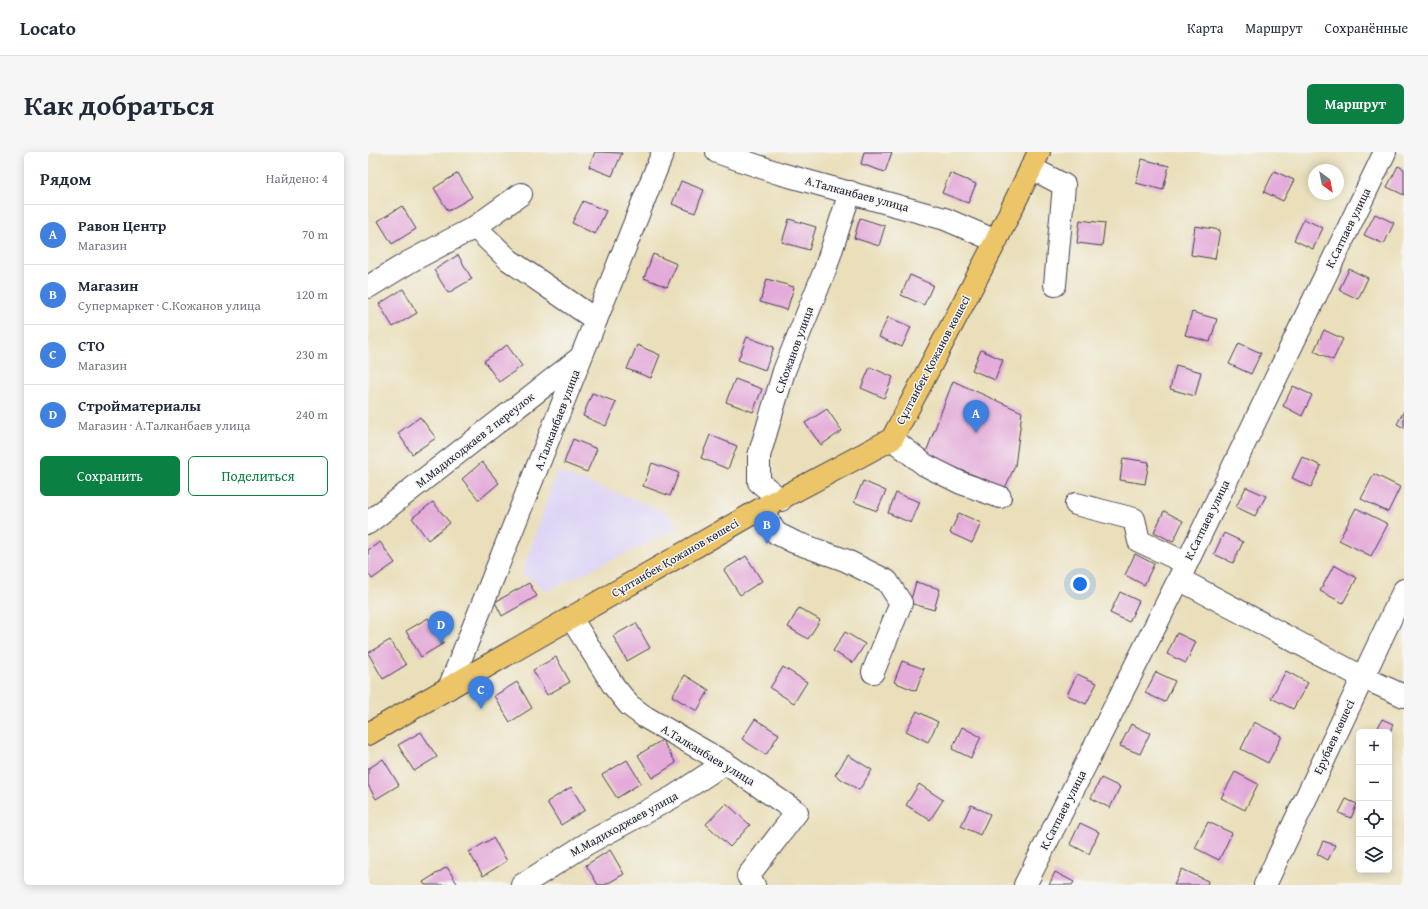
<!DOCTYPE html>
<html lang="ru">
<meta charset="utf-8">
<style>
:root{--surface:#fff;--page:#f6f6f7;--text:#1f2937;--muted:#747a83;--line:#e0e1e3;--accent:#0b8043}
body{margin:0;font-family:"Gentium Book Plus",serif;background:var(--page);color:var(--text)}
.controls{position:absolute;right:12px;bottom:12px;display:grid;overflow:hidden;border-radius:6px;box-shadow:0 2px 10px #0003}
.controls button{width:36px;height:36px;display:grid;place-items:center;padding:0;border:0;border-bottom:1px solid var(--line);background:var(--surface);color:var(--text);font:20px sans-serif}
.compass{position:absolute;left:940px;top:12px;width:36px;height:36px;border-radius:50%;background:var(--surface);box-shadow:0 2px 10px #0003;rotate:148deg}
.you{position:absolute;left:712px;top:432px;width:14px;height:14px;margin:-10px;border:3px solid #fff;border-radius:50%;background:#1a73e8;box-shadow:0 0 0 6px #1a73e833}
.badge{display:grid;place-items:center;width:26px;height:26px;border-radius:50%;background:var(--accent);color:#fff;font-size:13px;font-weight:700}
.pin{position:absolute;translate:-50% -33px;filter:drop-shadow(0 1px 2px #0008)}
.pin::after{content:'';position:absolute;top:21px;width:14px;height:12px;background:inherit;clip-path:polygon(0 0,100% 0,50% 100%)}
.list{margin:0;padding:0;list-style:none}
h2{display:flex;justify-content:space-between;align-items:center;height:52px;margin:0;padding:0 16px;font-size:17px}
h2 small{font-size:13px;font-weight:400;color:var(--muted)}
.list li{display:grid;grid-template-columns:26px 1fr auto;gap:12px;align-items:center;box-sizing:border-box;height:60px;padding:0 16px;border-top:1px solid var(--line)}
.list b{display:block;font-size:15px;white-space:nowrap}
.list p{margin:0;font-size:13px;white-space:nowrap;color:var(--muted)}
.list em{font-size:13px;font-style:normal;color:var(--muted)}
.actions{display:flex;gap:8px;padding:12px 16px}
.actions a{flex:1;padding:9px 0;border:1px solid var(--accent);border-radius:6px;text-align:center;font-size:14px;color:var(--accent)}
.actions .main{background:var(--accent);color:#fff}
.icon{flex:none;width:22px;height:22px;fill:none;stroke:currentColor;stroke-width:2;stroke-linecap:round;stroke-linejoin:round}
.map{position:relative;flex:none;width:1036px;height:733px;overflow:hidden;border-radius:6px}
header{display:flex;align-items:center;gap:24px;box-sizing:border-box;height:56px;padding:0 20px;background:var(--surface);border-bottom:1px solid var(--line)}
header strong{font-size:19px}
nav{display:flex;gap:22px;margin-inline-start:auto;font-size:14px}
.intro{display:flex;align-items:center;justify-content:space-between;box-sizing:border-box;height:96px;padding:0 24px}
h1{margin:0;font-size:28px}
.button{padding:10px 18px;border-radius:6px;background:var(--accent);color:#fff;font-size:14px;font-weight:700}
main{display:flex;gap:24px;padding:0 24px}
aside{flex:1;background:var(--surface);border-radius:6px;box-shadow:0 2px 10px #0003}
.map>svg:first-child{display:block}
.built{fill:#ded5f5}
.building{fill:#e4aad9}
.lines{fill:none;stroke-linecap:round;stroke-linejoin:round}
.minor-casing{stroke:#403e4e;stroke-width:24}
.major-casing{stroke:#403e4e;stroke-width:24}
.minor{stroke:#fff;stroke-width:22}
.major{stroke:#edc569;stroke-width:22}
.labels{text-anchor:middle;stroke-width:3;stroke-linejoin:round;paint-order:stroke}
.street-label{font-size:12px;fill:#22223b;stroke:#f6f6f2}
</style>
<header>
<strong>Locato</strong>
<nav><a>Карта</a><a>Маршрут</a><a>Сохранённые</a></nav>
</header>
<div class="intro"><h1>Как добраться</h1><a class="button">Маршрут</a></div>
<main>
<aside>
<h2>Рядом<small>Найдено: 4</small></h2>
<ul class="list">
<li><span class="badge" style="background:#3f7fe0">A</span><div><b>Равон Центр</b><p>Магазин</p></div><em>70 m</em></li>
<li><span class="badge" style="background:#3f7fe0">B</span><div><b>Магазин</b><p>Супермаркет · С.Кожанов улица</p></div><em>120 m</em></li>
<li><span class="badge" style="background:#3f7fe0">C</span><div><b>СТО</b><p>Магазин</p></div><em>230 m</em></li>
<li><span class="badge" style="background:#3f7fe0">D</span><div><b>Стройматериалы</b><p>Магазин · А.Талканбаев улица</p></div><em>240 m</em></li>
</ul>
<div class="actions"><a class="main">Сохранить</a><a>Поделиться</a></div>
</aside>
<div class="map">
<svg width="1036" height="733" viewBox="0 0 1036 733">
<rect width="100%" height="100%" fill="#f6f6f2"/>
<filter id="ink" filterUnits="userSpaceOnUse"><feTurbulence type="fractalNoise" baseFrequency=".025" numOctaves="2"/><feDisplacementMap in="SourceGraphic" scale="8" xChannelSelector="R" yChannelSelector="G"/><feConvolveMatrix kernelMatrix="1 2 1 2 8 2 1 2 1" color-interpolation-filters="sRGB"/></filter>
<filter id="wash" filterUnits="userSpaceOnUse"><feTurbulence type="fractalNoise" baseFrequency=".012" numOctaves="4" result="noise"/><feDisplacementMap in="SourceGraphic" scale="16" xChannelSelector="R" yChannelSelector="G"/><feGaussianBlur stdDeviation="0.9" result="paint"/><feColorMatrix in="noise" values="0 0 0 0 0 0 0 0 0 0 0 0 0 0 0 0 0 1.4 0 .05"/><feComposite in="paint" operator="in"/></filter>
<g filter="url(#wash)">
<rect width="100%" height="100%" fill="#eadfba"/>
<path class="built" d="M189,319L297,359L313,375L179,439L154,422Z"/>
<g id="blocks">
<g class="building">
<path d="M227,0L254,1L244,24L221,15Z"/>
<path d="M496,0H524L517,20L493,12Z"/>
<path d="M774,7L801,14L795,38L768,31Z"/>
<path d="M1030,14L1036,17V43L1019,35Z"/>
<path d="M906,19L926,28L915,49L896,40Z"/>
<path d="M90,21L104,45L80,59L66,36Z"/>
<path d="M582,21L608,32L600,51L574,41Z"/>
<path d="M313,29L336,38L327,61L304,52Z"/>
<path d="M215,49L238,59L227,82L204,71Z"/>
<path d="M34,54L48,77L24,92L10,69Z"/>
<path d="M1007,62L1026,71L1016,92L996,83Z"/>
<path d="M492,66L517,74L511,94L486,86Z"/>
<path d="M421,67L448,75L441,98L414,90Z"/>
<path d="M936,67L955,76L945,97L926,88Z"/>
<path d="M712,68L737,71L734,94L709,91Z"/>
<path d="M827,74L852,78L847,107L823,103Z"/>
<path d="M285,102L309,112L299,135L276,126Z"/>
<path d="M90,103L104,127L80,141L66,118Z"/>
<path d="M981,117L1000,126L990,147L971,138Z"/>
<path d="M542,123L565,133L556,153L533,143Z"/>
<path d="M399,127L426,135L419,158L392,150Z"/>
<path d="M35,137L49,161L25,175L11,152Z"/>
<path d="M824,160L849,167L842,190L817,183Z"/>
<path d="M520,165L543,175L534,195L511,185Z"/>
<path d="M956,178L975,187L965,208L946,199Z"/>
<path d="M379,185L406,195L397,218L370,208Z"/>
<path d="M871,191L893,201L883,222L861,212Z"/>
<path d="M139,193L154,214L131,230L116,209Z"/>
<path d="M269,193L292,203L283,226L259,217Z"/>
<path d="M613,198L635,208L627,228L604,218Z"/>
<path d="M808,213L833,220L827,244L802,237Z"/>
<path d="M502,215L525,225L516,246L493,236Z"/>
<path d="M367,227L394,237L385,260L358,250Z"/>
<path d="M585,229L654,260L647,314L637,336L557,303Z"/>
<path d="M925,234L944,243L934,264L915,254Z"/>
<path d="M224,241L248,250L238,274L215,264Z"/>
<path d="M459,257L474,279L453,293L437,271Z"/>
<path d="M1036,259V276L1029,272Z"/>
<path d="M52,265L68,286L44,302L30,281Z"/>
<path d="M342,283L369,294L360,317L333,306Z"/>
<path d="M205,287L229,297L219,320L196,311Z"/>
<path d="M934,305L953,314L943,335L924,326Z"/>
<path d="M755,306L781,310L777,332L752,328Z"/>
<path d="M114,310L131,331L111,348L94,327Z"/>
<path d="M284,311L311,321L302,344L275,334Z"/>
<path d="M1006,322L1032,335L1020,360L993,347Z"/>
<path d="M495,329L518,339L509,359L486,350Z"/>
<path d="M878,335L898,344L887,364L868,355Z"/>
<path d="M528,341L552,350L543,371L520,361Z"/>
<path d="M65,350L82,371L60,388L44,366Z"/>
<path d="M988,356L1020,372L1003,404L971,388Z"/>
<path d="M796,359L815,369L805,390L786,380Z"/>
<path d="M591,361L613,371L604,391L582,381Z"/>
<path d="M856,381L875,390L865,411L846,402Z"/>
<path d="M12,390L27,411L4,427L0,421V398Z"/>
<path d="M767,402L786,412L776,433L757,423Z"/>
<path d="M378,404L394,429L372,443L356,418Z"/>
<path d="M966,413L989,426L975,451L952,439Z"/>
<path d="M548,430L572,437L566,458L542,451Z"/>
<path d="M161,431L169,444L134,464L127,450Z"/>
<path d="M752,440L771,449L761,470L742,461Z"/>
<path d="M431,456L452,468L440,487L420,475Z"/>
<path d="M60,466L76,491L53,505L38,479Z"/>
<path d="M268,471L282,496L259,509L245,484Z"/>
<path d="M477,480L497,492L485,511L465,499Z"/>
<path d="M809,481L828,490L818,511L799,502Z"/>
<path d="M22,488L38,513L15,527L0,501Z"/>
<path d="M188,505L202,530L179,543L165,518Z"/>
<path d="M534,509L556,517L548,539L526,530Z"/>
<path d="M415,515L439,530L426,551L402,536Z"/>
<path d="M918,519L940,531L925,557L903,546Z"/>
<path d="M788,520L807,529L797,550L777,541Z"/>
<path d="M709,522L729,531L718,552L699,543Z"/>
<path d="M317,523L341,538L329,559L304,544Z"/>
<path d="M149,530L164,556L142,570L126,544Z"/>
<path d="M549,559L570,570L560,590L538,579Z"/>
<path d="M387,567L411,582L398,603L374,587Z"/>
<path d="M1014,567L1025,572L1022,580H1008Z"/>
<path d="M886,570L914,584L900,611L873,597Z"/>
<path d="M763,572L782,581L772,602L752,594Z"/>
<path d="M594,575L613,585L603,606L584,597Z"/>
<path d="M53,580L69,605L46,619L30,593Z"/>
<path d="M294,588L308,611L284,626L270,603Z"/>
<path d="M480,603L504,618L491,638L467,623Z"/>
<path d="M15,607L31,633L8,647L0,633V617Z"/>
<path d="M259,608L273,631L249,646L234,623Z"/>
<path d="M867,620L890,632L877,658L853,646Z"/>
<path d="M733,626L752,635L742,656L723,646Z"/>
<path d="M551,632L575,648L562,668L538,653Z"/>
<path d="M203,635L217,658L193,673L179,650Z"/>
<path d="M978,647L989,652L983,666L971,661Z"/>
<path d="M358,651L382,673L362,695L338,672Z"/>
<path d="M603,653L622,662L612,683L593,674Z"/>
<path d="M840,670L864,681L851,708L827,696Z"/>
<path d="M712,671L731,680L721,702L702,692Z"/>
<path d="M125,686L139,709L115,724L101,700Z"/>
<path d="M955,689L967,693L960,708L949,702Z"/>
<path d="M242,698L256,722L237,733H230L218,713Z"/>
<path d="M79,715L90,733H57L55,730Z"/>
<path d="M814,717L840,729L839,733H806Z"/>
<path d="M687,720L706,730L704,733H681Z"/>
</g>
</g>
</g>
<g filter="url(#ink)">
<use href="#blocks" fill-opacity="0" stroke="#403e4e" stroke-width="1"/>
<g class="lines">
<defs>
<g id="minor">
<path d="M349,0L410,21L577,67L628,89"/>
<path d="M663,16L696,33L687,133"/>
<path d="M107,75L141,108L228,168"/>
<path d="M0,135L41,110L107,75L153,42"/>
<path d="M524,287L557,313L593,331L632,345"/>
<path d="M413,348L391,330V304L416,219L457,118L482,40"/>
<path d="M708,352L766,367L771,389L818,411"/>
<path d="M393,357L408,381L426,390L477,408L519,429L533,451L505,520"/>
<path d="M0,371L212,206"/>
<path d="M811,427L994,525L1036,544"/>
<path d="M203,466L245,533L261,553L277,565L357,611L429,660L380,724L386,733"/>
<path d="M81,536L295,0"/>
<path d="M154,733L220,691L305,645L357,611"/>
<path d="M657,733L811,427L1017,0"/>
<path d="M897,733L1036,438"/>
</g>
<path id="major" d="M0,582L393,357L524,287L628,89L671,0"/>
</defs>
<use href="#minor" class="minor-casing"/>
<use href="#major" class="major-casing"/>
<use href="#minor" class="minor"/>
<use href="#major" class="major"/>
</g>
</g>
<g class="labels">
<g class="street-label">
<text transform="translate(489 42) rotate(15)" y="4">А.Талканбаев улица</text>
<text transform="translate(980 76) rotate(-64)" y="4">К.Сатпаев улица</text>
<text transform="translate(426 198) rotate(-70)" y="4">С.Кожанов улица</text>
<text transform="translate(565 208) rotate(-62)" y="4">Сұлтанбек Қожанов көшесі</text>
<text transform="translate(189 268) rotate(-69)" y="4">А.Талканбаев улица</text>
<text transform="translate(107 288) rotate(-38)" y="4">М.Мадиходжаев 2 переулок</text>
<text transform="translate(839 368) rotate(-64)" y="4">К.Сатпаев улица</text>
<text transform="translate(307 406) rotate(-30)" y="4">Сұлтанбек Қожанов көшесі</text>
<text transform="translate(966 585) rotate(-65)" y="4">Ерубаев көшесі</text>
<text transform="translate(340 603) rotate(31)" y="4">А.Талканбаев улица</text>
<text transform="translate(695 658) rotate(-63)" y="4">К.Сатпаев улица</text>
<text transform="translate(256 672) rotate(-29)" y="4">М.Мадиходжаев улица</text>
</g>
</g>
</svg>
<div class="controls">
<button>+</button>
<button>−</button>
<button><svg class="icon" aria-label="locate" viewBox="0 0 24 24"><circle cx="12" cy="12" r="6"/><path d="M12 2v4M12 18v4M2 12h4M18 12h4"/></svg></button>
<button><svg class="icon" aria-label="layers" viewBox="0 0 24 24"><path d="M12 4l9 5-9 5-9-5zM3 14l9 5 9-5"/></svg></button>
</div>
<svg class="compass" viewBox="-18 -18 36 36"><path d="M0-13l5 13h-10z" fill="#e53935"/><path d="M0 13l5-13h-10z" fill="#747a83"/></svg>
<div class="you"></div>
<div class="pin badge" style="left:608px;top:281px;background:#3f7fe0">A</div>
<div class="pin badge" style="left:399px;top:392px;background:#3f7fe0">B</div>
<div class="pin badge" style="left:113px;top:557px;background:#3f7fe0">C</div>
<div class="pin badge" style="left:73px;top:492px;background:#3f7fe0">D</div>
</div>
</main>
